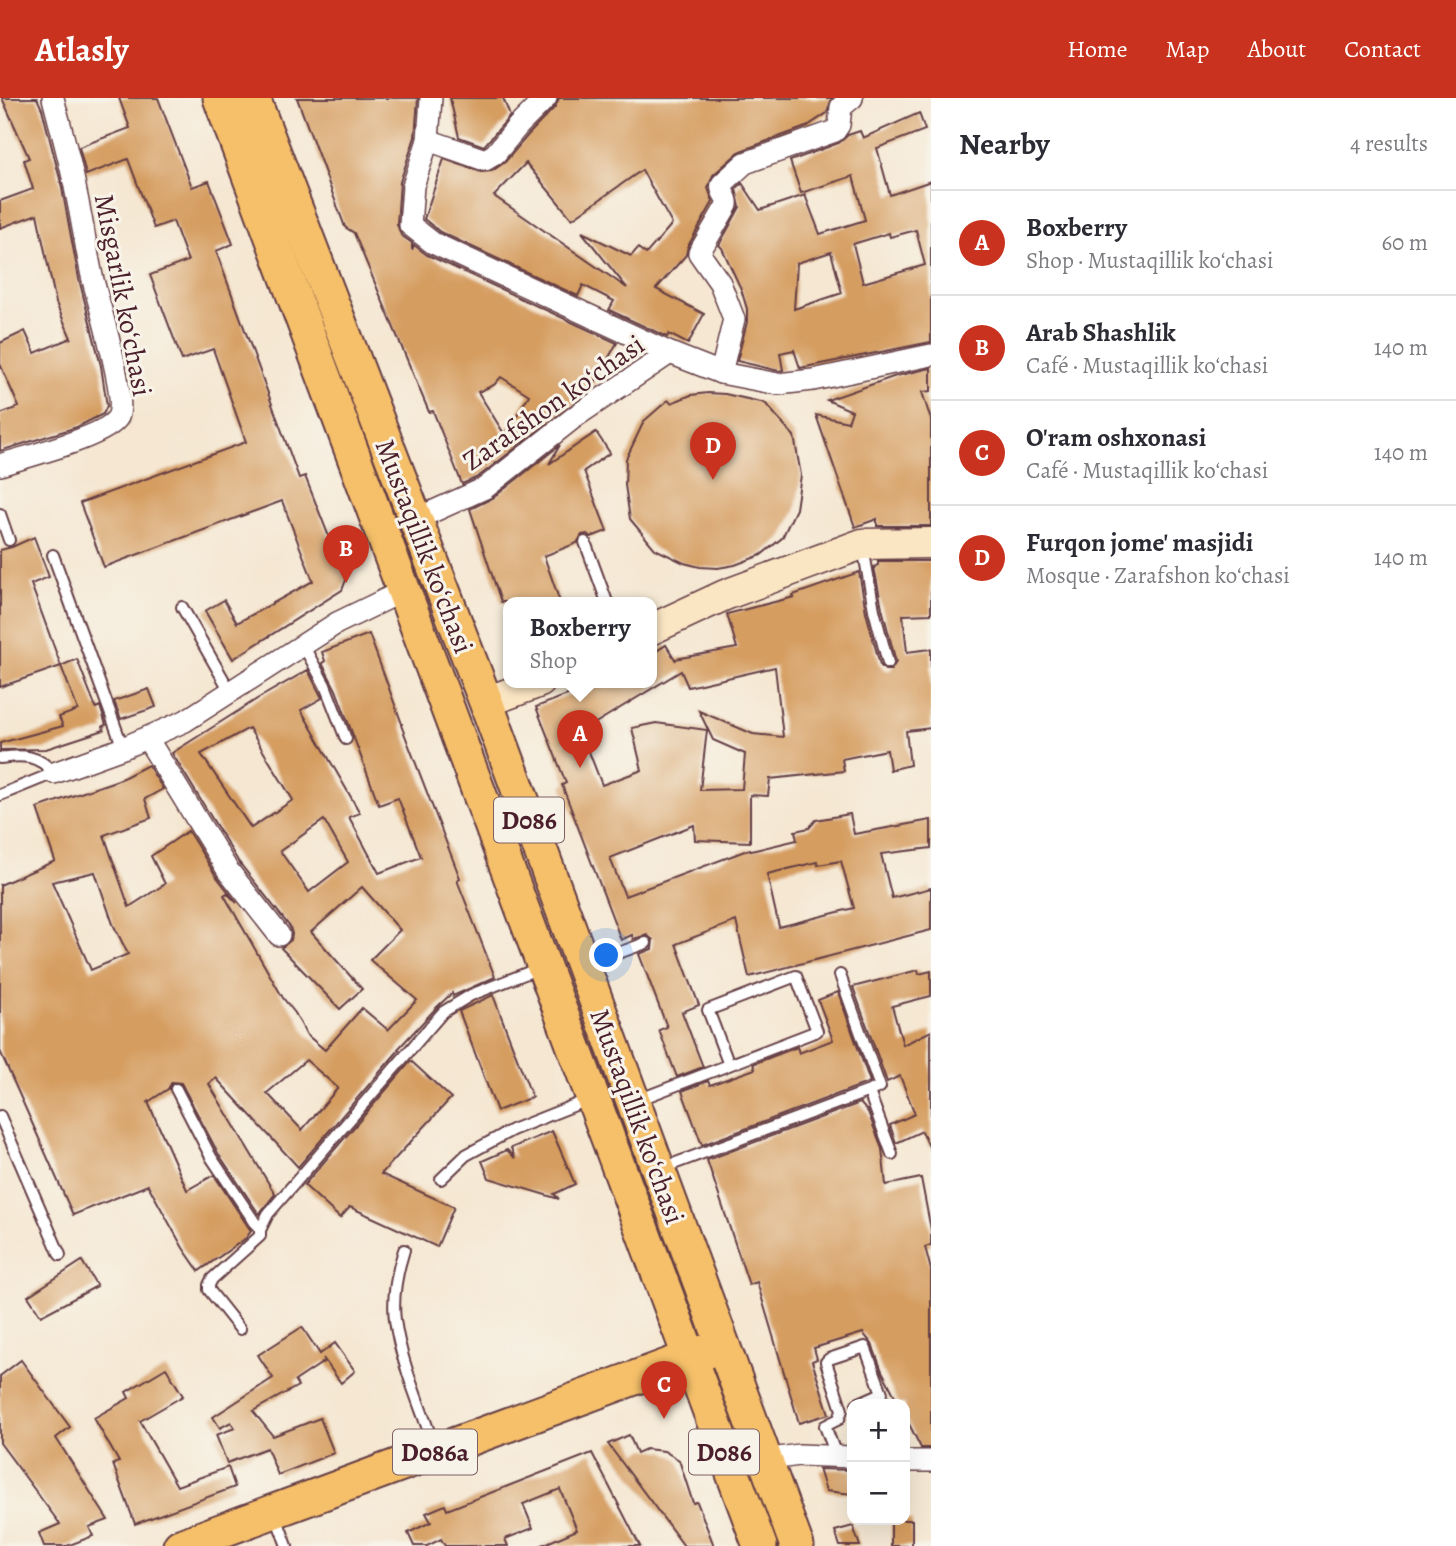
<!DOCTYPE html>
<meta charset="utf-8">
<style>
:root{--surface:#fff;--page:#f2f2f3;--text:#2b2b33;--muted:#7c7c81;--line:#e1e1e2;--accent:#c8321e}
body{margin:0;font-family:Alegreya,serif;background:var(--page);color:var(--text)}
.controls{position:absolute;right:21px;bottom:21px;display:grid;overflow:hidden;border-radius:14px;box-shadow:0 7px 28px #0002}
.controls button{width:63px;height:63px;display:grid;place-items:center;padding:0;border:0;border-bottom:2px solid var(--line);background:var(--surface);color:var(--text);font:35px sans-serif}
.you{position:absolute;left:607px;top:858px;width:24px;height:24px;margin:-18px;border:5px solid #fff;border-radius:50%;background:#1a73e8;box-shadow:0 0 0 10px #1a73e833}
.badge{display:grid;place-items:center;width:46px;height:46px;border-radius:50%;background:var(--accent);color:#fff;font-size:23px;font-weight:700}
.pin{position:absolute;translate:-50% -58px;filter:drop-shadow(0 2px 4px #0008)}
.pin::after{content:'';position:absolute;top:37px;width:24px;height:21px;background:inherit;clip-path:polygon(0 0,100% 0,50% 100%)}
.popup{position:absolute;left:503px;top:499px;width:154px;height:91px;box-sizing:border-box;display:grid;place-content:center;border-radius:14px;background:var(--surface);filter:drop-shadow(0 2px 5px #0005);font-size:23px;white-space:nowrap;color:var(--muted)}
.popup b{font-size:26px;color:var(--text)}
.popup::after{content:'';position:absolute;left:50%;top:100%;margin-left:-14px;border:14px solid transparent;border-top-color:var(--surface)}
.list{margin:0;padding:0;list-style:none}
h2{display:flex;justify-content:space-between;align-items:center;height:91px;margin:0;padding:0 28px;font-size:30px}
h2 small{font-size:23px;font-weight:400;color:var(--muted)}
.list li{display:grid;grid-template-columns:46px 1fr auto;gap:21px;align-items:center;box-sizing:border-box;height:105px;padding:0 28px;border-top:2px solid var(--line)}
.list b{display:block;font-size:26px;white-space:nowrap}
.list p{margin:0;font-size:23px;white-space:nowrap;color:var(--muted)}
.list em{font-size:23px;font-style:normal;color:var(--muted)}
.map{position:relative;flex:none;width:931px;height:1448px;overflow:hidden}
header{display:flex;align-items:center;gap:42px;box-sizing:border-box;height:98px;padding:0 35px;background:var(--accent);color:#fff}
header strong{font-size:33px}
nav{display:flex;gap:38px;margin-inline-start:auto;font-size:24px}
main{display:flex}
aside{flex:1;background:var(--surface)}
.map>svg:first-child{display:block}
.building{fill:#d59d60;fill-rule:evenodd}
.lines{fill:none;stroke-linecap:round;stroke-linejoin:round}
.lane-casing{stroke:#643d44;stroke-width:14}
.street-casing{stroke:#643d44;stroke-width:24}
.secondary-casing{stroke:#643d44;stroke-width:33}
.primary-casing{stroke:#643d44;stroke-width:37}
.lane{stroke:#fff;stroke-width:10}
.street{stroke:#fff;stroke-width:21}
.secondary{stroke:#fbe6c4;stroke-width:30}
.primary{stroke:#f6c06b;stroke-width:33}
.labels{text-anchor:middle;stroke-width:6;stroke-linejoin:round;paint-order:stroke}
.shield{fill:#f7f3e8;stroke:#7e5f64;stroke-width:2}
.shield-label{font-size:26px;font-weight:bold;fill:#4a1f2b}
.street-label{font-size:28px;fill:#4a1f2b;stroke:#f7f3e8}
</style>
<header>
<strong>Atlasly</strong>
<nav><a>Home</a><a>Map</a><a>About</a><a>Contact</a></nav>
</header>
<main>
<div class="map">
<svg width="931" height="1448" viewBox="0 0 931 1448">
<rect width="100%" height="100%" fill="#f7f3e8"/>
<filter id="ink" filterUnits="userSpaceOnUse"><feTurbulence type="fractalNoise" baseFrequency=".0143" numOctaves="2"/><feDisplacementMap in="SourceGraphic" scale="14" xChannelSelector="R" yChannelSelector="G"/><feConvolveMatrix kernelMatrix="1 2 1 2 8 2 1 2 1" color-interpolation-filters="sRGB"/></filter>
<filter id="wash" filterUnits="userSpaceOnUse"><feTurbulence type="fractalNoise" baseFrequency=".00686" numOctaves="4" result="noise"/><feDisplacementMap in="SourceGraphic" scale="28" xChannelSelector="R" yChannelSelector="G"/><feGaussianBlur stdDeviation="1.57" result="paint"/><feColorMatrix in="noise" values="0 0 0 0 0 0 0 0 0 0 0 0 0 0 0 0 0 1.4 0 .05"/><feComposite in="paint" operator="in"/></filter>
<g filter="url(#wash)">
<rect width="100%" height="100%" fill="#f5e7d2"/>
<g id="blocks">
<g class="building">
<path d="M2,0H37L42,11L61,85L79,181L101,268L107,308L103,316L77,329L0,353V316L19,309L0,266V245L25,233L35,255L71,240L56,205L37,116L0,130V103L33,91L24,62L29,60Z"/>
<path d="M119,0H158L192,89L209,83L233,146L216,153L299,380L305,378L346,482L342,492L233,561L205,513L224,502L237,525L313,483L282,403L104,469L80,405L246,344L213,251L182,262L150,177L188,163L173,123L154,130L128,61L86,77L79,49L130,30Z"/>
<path d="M297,0H418L415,39L400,84L397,126L401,137L412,145V152L414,147L427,157L617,245L590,293L478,379L462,386L433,313L429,314L354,135L345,129ZM501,279L529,297L505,337L478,294L494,287Z"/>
<path d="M450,0H503L510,18L484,48L459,39Z"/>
<path d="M559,0H832L827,15L806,29L740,53L713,77L708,90L713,104L688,148L686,157L656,191L704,216L688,246L669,236L667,239L609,212L614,203L583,187L578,198L440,134L424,121L444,61L481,74L492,73L505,64L528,37L555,9ZM526,65L572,121L642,72L672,126L646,156L638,150L631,158L582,134L627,190L494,98Z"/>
<path d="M919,15L925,32L877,50L890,97L931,83V244L800,270L794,252L780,255L783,272L779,273L737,263L747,224V211L741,191L722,150L719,147L740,109L736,91L742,85L760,112L805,97L820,136L865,122L853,78L801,95L790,63L839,45L848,37L860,33L863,40ZM916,132L925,167L863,185L853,146L889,135L890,139ZM831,154L842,195L794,211L797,165Z"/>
<path d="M931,270V293L922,294L931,322V428H877V421L855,429L816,317L848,324L852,313L827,302L896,278Z"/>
<path d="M708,295L725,296L765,305L794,338L801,377L796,411L782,440L761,457L735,467L718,470L700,469L684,465L655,451L630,421L625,387L626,361L644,323L668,302L671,305L691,297Z"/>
<path d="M596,334L610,355L584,373L607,433L591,439L587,436L582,437L577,445L544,458L560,504H501L470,411L493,400L560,347L549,366Z"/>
<path d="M34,439L49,479L31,486L61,568L77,561L96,610L100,608L106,627L103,628L104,632L46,651L0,652V645L63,628L59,619L78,612L61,568L0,589V452L12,449Z"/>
<path d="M878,463H931V516L903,517L907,554L931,551V630L906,633L910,667L890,672L887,652L842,661L844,673L770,681L768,698L750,697V744L695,742L694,727L610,760L625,798L750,751L751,753L797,742L795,733L809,730L816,722L850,716L854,736L931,722V750L881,756L892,800L931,790V832L749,879L736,823L676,846L699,907L682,914L703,969L677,979L659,932L667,929L639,856L652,851L653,842L647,837L633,841L632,837L621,842L562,687L566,685L536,609L601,584H652V556L666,547L676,563L675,561L737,550L727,516L794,499L793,497L859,474L866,514L880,567L885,572H891L896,564L882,510L874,469L878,467ZM775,569L783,639L753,636L699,613L713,642L745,656L742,691L700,692L707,632L656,625L632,630L642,672L602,687L584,641L561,646L681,573L688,589ZM841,763L854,810L779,829L767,776L817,764L818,767Z"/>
<path d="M369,536L402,626L401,627L460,780L457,782L495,879L453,898L452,895L437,909L398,951L399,952L298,1069L216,980L209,986L275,1096L259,1116L218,1055L181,985L172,984L168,991L148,1004L187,1092L214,1077L251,1133L246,1140L199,1173L183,1150L148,1087L73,1117L0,953V787L55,763L37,710L121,681L148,667L163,691L145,701L151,720L104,737L129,809L165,786L151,758L188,733L216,778L237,805L227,795L224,797L283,900L295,915L307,937L325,952L362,910L388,932L417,902L370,862L400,832L362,789L311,834L362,891L340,911L281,850L291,842L292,836L290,829L238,763L172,655L257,601L308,572L322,600L301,612L360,715L349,719L379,775L421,759L398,700L379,707L336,592L322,565L325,563L322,554ZM249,630L293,702L251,730L201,656ZM324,722L348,764L309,794L280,753ZM95,774L113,826L128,856L91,872L52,784ZM306,962L338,990L302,1032L267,995Z"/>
<path d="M149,591L156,609L121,621L114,603Z"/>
<path d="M918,872L919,876L931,873V898L892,908L903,947L931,933V1053L922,1033L896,1045L890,1027L915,1016L900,978L887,984L853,889Z"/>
<path d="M838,894L870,984L702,1047L682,993L708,983L710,987L755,971L753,966L797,949L799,955L833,942L818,902Z"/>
<path d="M493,897L532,999L497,1013L459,913Z"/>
<path d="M411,963L451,1000L381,1076L454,1109L437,1149L350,1109L340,1120L304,1087Z"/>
<path d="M860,1005L868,1014L882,1051L886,1087L921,1080L931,1132V1147L925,1149L931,1172V1350H921L905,1318V1306H899L882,1273L872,1246L863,1235L814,1250L817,1261L812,1263L829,1316L799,1325L757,1184L749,1187L707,1062Z"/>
<path d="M552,1033L575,1086L554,1096L559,1101L489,1080L482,1063L507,1052L515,1060L511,1050Z"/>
<path d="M82,1163L97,1188L41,1218L28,1198Z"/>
<path d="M302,1229L320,1256L335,1245L355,1273L341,1285L323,1260L325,1263L295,1283L298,1288L253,1313L273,1338L320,1320L334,1355L278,1377L267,1350L227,1365L216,1337L235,1330L231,1324L220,1330L213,1319L273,1280L258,1257Z"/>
<path d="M21,1262L70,1329L56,1340L108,1422L89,1429L93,1438L67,1448H44L39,1435L60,1426L0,1345V1278Z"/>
<path d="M166,1270L183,1298L140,1323L177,1388L228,1369L235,1389L135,1426L113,1366L119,1364L94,1320L129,1300L126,1294Z"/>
<path d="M629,1337L637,1355L646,1351L664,1353L679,1362L693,1405L697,1404L714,1448H684L608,1346Z"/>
<path d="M592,1355L640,1448H540L577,1432L560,1391L523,1406L533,1430L505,1441L508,1448H445L441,1441L427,1448H414L408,1435L431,1424L426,1415L445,1407L447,1412Z"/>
<path d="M819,1371L852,1372V1396L826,1393Z"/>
<rect x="891" y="1422" width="21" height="26"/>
<path d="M853,1428L860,1448H840L835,1433Z"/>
</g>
</g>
</g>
<g filter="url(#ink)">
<use href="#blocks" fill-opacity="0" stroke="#643d44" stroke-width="2"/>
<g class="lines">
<defs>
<g id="lane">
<path d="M0,416L9,442"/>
<path d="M585,444L607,504"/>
<path d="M863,449L874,512L888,565"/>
<path d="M53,457L123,650"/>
<path d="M182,509L230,593"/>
<path d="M303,547L325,587L346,641"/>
<path d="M0,660C23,656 38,657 54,675L0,697"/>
<path d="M585,867L646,845"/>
<path d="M176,991L211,1059L260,1132"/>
<path d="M869,994L892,1056"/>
<path d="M635,1003L817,933L796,878L708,912L729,967"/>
<path d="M0,1018L60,1157"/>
<path d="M660,1071L880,989L840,877"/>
<path d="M441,1081L466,1057L512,1032L590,1001"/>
<path d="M404,1152C397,1174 392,1198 395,1222C401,1266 421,1309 435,1351"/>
<path d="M240,1231L209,1192V1187L212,1181L260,1138V1132L268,1116L443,914L471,897L542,869"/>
<path d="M836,1357L825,1328L839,1321L842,1312L826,1264L829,1261L865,1249L882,1295L857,1306"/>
<path d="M275,1416L287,1448"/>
</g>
<g id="street">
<path d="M431,0L428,42L413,88L410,127L433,145L670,255"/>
<path d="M428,42L485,62L495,56L518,28L546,0"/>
<path d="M721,275L734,221L720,185L699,155L727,107C729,98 719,95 722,86L745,65L835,33L839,27L841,9L852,0"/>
<path d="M0,367C24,359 107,339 118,319C128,300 98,204 92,178C86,150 82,122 76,94C70,62 61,31 53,0"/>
<path d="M414,422L485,390L576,318L670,255L721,275L778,286L813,282L931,257"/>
<path d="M147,640L227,771L279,837"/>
<path d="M54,675L123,650L185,623L337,525L405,492"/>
<path d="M765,1362L799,1357L852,1359"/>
<path d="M905,1363H931"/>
</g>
<g id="secondary">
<path d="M652,531L725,497L862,446L931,445"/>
<path d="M486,604L540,584"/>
</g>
<g id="primary">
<path d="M220,0L760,1448"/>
<path d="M253,0L486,604L797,1448"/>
<path d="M180,1448L710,1252"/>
</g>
</defs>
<use href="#lane" class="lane-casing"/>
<use href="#street" class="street-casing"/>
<use href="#secondary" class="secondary-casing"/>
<use href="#primary" class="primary-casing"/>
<use href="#lane" class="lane"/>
<use href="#street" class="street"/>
<use href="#secondary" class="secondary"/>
<use href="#primary" class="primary"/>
</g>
</g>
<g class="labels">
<g class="shield">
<rect x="494" y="699.5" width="70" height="45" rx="5"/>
<rect x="393" y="1331.5" width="84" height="45" rx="5"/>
<rect x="689" y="1331.5" width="70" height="45" rx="5"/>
</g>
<g class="shield-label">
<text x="529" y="731">D086</text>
<text x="435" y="1363">D086a</text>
<text x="724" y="1363">D086</text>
</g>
<g class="street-label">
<text transform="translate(124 197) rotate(79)" y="10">Misgarlik koʻchasi</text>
<text transform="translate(553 304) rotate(-35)" y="10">Zarafshon koʻchasi</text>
<text transform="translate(425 448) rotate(69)" y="10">Mustaqillik koʻchasi</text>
<text transform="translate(638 1018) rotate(70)" y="10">Mustaqillik koʻchasi</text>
</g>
</g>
</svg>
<div class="controls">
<button>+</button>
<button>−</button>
</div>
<div class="you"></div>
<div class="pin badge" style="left:580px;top:670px">A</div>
<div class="popup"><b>Boxberry</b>Shop</div>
<div class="pin badge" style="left:346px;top:485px">B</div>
<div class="pin badge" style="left:664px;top:1321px">C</div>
<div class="pin badge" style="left:713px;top:382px">D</div>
</div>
<aside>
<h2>Nearby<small>4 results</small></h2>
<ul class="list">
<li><span class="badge">A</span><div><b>Boxberry</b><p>Shop · Mustaqillik koʻchasi</p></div><em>60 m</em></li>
<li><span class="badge">B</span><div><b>Arab Shashlik</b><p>Café · Mustaqillik koʻchasi</p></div><em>140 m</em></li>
<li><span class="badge">C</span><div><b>O'ram oshxonasi</b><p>Café · Mustaqillik koʻchasi</p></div><em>140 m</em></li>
<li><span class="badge">D</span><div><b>Furqon jome' masjidi</b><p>Mosque · Zarafshon koʻchasi</p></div><em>140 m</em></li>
</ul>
</aside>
</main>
